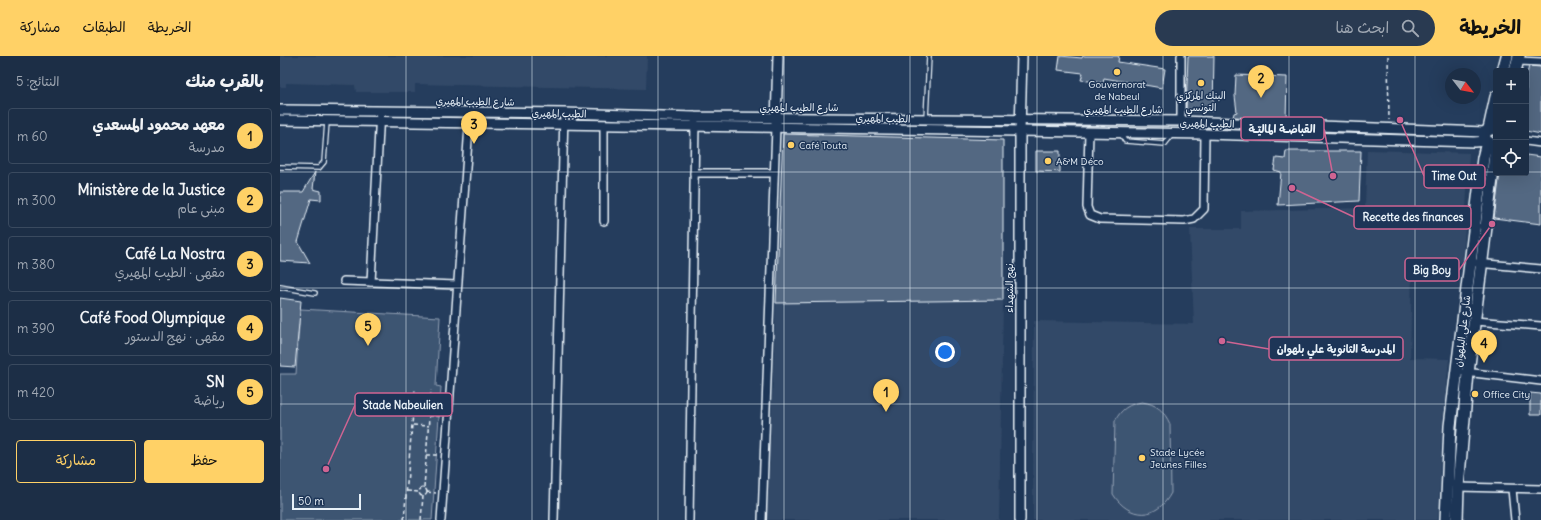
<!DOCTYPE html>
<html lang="ar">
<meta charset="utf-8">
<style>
:root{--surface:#1c2e46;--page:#293a51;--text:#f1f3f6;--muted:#a0a8b3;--line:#3a4a5f;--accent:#ffd166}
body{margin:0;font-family:Delius,"Playpen Sans Arabic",sans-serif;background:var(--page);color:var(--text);direction:rtl}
.controls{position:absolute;right:12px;top:12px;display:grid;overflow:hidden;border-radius:4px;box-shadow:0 4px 16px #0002}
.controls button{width:36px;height:36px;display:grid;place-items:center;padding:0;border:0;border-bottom:1px solid var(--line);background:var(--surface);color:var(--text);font:20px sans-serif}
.compass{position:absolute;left:1165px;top:12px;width:36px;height:36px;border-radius:50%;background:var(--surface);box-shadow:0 4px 16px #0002;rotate:121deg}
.scale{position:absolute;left:12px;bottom:10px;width:69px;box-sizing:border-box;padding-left:4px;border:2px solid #e8f1f8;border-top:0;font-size:11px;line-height:14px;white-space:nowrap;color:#e8f1f8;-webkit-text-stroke:3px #1d3557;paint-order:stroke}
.you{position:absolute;left:665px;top:296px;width:14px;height:14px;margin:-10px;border:3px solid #fff;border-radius:50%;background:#1a73e8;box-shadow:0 0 0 6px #1a73e833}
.badge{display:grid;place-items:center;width:26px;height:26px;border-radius:50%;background:var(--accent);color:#111;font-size:13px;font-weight:700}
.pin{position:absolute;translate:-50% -33px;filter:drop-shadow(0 1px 2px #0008)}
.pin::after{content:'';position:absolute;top:21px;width:14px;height:12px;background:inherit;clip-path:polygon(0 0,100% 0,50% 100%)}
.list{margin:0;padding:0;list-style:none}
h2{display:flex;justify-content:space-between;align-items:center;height:52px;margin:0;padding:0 16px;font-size:17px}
h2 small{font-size:13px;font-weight:400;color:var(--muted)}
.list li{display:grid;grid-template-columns:26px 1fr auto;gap:12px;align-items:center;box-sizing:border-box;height:56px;margin:0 8px 8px;padding:0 8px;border:1px solid var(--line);border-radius:4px}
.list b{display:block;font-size:15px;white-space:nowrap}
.list p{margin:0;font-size:13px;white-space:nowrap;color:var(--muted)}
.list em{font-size:13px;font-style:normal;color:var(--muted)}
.actions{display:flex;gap:8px;padding:12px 16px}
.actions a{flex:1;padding:9px 0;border:1px solid var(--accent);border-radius:4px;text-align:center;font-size:14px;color:var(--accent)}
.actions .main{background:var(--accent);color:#111}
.icon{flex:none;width:22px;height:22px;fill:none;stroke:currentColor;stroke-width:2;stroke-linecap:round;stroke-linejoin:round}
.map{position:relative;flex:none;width:1261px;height:464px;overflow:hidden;direction:ltr}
header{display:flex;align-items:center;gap:24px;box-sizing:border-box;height:56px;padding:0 20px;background:var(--accent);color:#111}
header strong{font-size:19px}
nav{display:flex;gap:22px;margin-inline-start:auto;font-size:14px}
.search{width:280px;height:36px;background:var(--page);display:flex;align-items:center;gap:10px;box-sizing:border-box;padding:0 14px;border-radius:22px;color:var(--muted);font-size:15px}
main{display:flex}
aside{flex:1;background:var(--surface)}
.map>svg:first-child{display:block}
.built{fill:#334a68}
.green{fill:#3e5472;stroke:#93a2b5}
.building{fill:#536782;stroke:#e8f1f8}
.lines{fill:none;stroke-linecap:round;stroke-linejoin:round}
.service-casing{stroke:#e8f1f8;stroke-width:6}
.minor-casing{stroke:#e8f1f8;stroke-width:10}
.tertiary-casing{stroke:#e8f1f8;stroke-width:12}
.primary-casing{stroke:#e8f1f8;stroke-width:14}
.path{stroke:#e8f1f8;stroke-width:1.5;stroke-dasharray:4 3;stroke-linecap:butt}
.service{stroke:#1d3557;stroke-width:3.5}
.minor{stroke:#1d3557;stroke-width:7}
.tertiary{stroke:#1d3557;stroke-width:9}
.primary{stroke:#1d3557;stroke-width:11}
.grid{fill:none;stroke:#e8f1f8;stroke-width:1;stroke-opacity:0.55}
.poi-dot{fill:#ffd166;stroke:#1d3557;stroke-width:1.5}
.labels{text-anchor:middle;stroke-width:3;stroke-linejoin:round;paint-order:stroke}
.poi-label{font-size:10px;fill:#e8f1f8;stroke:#1d3557;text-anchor:start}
.street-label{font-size:10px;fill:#e8f1f8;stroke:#1d3557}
.leader{fill:none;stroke:#cf6492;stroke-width:1.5}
.callout-dot{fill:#cf6492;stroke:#1d3557;stroke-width:1.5}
.callout{fill:#1d3557;stroke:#cf6492;stroke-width:1.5}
.callout-label{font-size:11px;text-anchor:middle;font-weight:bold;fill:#e8f1f8}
</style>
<header>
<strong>الخريطة</strong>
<div class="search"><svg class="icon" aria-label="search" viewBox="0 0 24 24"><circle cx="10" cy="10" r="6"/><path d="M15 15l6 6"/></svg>ابحث هنا</div>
<nav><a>الخريطة</a><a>الطبقات</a><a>مشاركة</a></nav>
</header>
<main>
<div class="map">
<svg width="1261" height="464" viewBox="0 0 1261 464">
<rect width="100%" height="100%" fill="#253d5d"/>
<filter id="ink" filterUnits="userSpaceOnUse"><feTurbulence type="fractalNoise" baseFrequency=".025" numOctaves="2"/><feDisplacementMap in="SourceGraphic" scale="8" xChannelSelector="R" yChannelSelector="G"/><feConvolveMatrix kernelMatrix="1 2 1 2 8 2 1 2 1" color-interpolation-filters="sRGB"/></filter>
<g filter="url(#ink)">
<g class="built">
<path d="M0,0H367L366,33L135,28V36H76L75,29L6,27V31H0Z"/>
<path d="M1087,94L1189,97L1183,207L1132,204L1130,302L1169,303L1162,376L1158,464H753L754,265L914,268L910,173H961V155L1085,152Z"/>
<path d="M723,244L719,464H487L496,247Z"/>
</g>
<g class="green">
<path d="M20,253L160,261L156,330L161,331L152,464H0V318H16Z"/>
<path d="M862,346C877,348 884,355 890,368L891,437C877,464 849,464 833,438L835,365C841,353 849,348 862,346Z"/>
</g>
<g class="building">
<path d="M780,0L802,2L803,0H839L838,6L885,13L882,32L824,22L823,27L801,24L803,17L778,14Z"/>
<path d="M908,0H934L933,55H906Z"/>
<path d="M1249,10L1261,11V78L1246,75V22Z"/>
<path d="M956,19L1007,21L1006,63L953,61L954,57L957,56L955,40Z"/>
<path d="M503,78L723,84V244L496,247Z"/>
<path d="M756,95H780V116L756,115Z"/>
<path d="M1006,95H1081L1079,145L998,149L1001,116L994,114L996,102L1005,103Z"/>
<path d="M1246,99L1261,101V168L1214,162L1220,117H1246Z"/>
<path d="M35,116L33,133L41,135V144L31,143L18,186L30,207L0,205V136H23Z"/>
<path d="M0,242L21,245L15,311L0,310Z"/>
<path d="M1250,337L1261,338V359H1250Z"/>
</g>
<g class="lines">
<defs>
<g id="service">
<path d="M646,63L649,0"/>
<path d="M841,78L845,85L885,88L892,79"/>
<path d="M0,111L39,112L44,106L47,66"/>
<path d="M0,231L35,237"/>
</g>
<g id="minor">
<path d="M901,0V65"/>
<path d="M1238,5L1261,6"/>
<path d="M809,76L807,151L810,159L820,163L904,165L914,163L924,153L925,78"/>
<path d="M1246,85L1261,87"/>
<path d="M414,117H494"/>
<path d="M324,165V69"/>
<path d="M1197,207L1261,213"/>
<path d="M64,225L177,229"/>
<path d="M91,226L100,55"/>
<path d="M1194,265L1261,270"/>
<path d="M1185,316L1261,325"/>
<path d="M1178,431L1261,433"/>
<path d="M1232,433L1235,464"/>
<path d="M161,464L190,56"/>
<path d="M274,464L284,57"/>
<path d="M409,464L415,66"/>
<path d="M482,464L496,71"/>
</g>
<g id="tertiary">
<path d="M0,54L284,57L415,61L901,65L1205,76"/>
<path d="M0,64L740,75L925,78L1194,86L1206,85"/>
<path d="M496,68L498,0"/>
<path d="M740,464V75L742,0"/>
</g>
<g id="primary">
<path d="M1223,15L1227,0"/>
<path d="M1235,15L1239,0"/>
<path d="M1209,73L1216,41"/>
<path d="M1212,88L1206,85L1204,78L1209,73H1216"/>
<path d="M1166,464L1170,370L1203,102L1207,86"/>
<path d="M1177,464L1178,431L1188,317L1216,90"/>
</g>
</defs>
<use href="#service" class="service-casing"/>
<use href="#minor" class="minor-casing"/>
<use href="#tertiary" class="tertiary-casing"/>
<use href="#primary" class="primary-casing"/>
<g class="path">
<path d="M1108,0L1109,64"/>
<path d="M149,360H161"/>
<path d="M133,369L149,370"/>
<path d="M146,399H158"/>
<circle cx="143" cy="436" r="4"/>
<path d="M144,432L151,334"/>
<path d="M127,435L139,436"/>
<path d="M147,436L156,437"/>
<path d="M124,464L135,333"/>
<path d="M141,464L143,440"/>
</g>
<use href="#service" class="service"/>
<use href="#minor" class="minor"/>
<use href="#tertiary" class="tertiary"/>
<use href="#primary" class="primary"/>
</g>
</g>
<path class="grid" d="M126,0V464M252,0V464M378,0V464M504,0V464M630,0V464M757,0V464M883,0V464M1009,0V464M1135,0V464M0,116H1216M1246,116H1261M0,232H1261M0,348H1261"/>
<g class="poi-dot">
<circle cx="837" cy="16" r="4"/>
<circle cx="921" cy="27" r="4"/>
<circle cx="511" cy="89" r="4"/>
<circle cx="768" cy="105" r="4"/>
<circle cx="1195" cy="338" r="4"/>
<circle cx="862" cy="402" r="4"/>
</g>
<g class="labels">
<g class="poi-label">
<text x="837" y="32" text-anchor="middle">Gouvernorat<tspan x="837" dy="12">de Nabeul</tspan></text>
<text x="921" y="43" text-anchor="middle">البنك المركزي<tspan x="921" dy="12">التونسي</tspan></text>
<text x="519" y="93">Café Touta</text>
<text x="776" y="109">A&amp;M Déco</text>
<text x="1203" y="342">Office City</text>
<text x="870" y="400">Stade Lycée<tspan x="870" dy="12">Jeunes Filles</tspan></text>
</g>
<g class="street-label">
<text transform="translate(195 45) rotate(1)" y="4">شارع الطيب المهيري</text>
<text x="519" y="55">شارع الطيب المهيري</text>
<text x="843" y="57">شارع الطيب المهيري</text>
<text transform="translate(279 57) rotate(1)" y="4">الطيب المهيري</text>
<text transform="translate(603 62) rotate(1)" y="4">الطيب المهيري</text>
<text transform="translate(927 67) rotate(1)" y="4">الطيب المهيري</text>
<text transform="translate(729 232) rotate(-90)" y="4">نهج الشهداء</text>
<text transform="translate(1182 275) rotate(-83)" y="4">شارع علي البلهوان</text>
</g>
</g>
<path class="leader" d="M1053 120L1044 73M1120 64L1144 120M1012 132L1074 161M1212 168L1179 214M942 285L989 293M46 413L75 349"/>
<g class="callout-dot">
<circle cx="1053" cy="120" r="4"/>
<circle cx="1120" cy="64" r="4"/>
<circle cx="1012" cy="132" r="4"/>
<circle cx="1212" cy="168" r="4"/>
<circle cx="942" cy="285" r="4"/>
<circle cx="46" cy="413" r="4"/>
</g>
<g class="callout">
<rect x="961" y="61" width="83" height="23" rx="4"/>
<rect x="1144" y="109" width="61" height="23" rx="4"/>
<rect x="1074" y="150" width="117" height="23" rx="4"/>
<rect x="1125" y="202" width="54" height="23" rx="4"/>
<rect x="989" y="281" width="134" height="23" rx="4"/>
<rect x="75" y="337" width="97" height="23" rx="4"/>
</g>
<g class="callout-label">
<text x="1002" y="77">القباضـة الماليّـة</text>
<text x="1174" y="124">Time Out</text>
<text x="1133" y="165">Recette des finances</text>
<text x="1152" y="218">Big Boy</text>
<text x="1056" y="297">المدرسة الثانوية علي بلهوان</text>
<text x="123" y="353">Stade Nabeulien</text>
</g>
</svg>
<div class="controls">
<button>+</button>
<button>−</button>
<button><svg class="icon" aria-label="locate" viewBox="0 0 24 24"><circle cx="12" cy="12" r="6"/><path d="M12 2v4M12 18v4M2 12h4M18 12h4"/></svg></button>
</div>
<svg class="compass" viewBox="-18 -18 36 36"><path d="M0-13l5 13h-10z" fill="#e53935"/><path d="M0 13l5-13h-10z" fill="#a0a8b3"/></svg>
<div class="scale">50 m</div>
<div class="you"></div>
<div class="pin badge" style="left:606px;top:356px">1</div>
<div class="pin badge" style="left:981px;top:42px">2</div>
<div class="pin badge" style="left:194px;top:88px">3</div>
<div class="pin badge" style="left:1204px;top:307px">4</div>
<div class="pin badge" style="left:88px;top:290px">5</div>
</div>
<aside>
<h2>بالقرب منك<small>النتائج: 5</small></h2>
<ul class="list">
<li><span class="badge">1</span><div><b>معهد محمود المسعدي</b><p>مدرسة</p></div><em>60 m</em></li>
<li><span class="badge">2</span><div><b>Ministère de la Justice</b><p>مبنى عام</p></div><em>300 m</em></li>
<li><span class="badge">3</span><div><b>Café La Nostra</b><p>مقهى · الطيب المهيري</p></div><em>380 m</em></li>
<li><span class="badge">4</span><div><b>Café Food Olympique</b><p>مقهى · نهج الدستور</p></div><em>390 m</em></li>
<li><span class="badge">5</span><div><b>SN</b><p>رياضة</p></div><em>420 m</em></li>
</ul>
<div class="actions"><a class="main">حفظ</a><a>مشاركة</a></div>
</aside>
</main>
